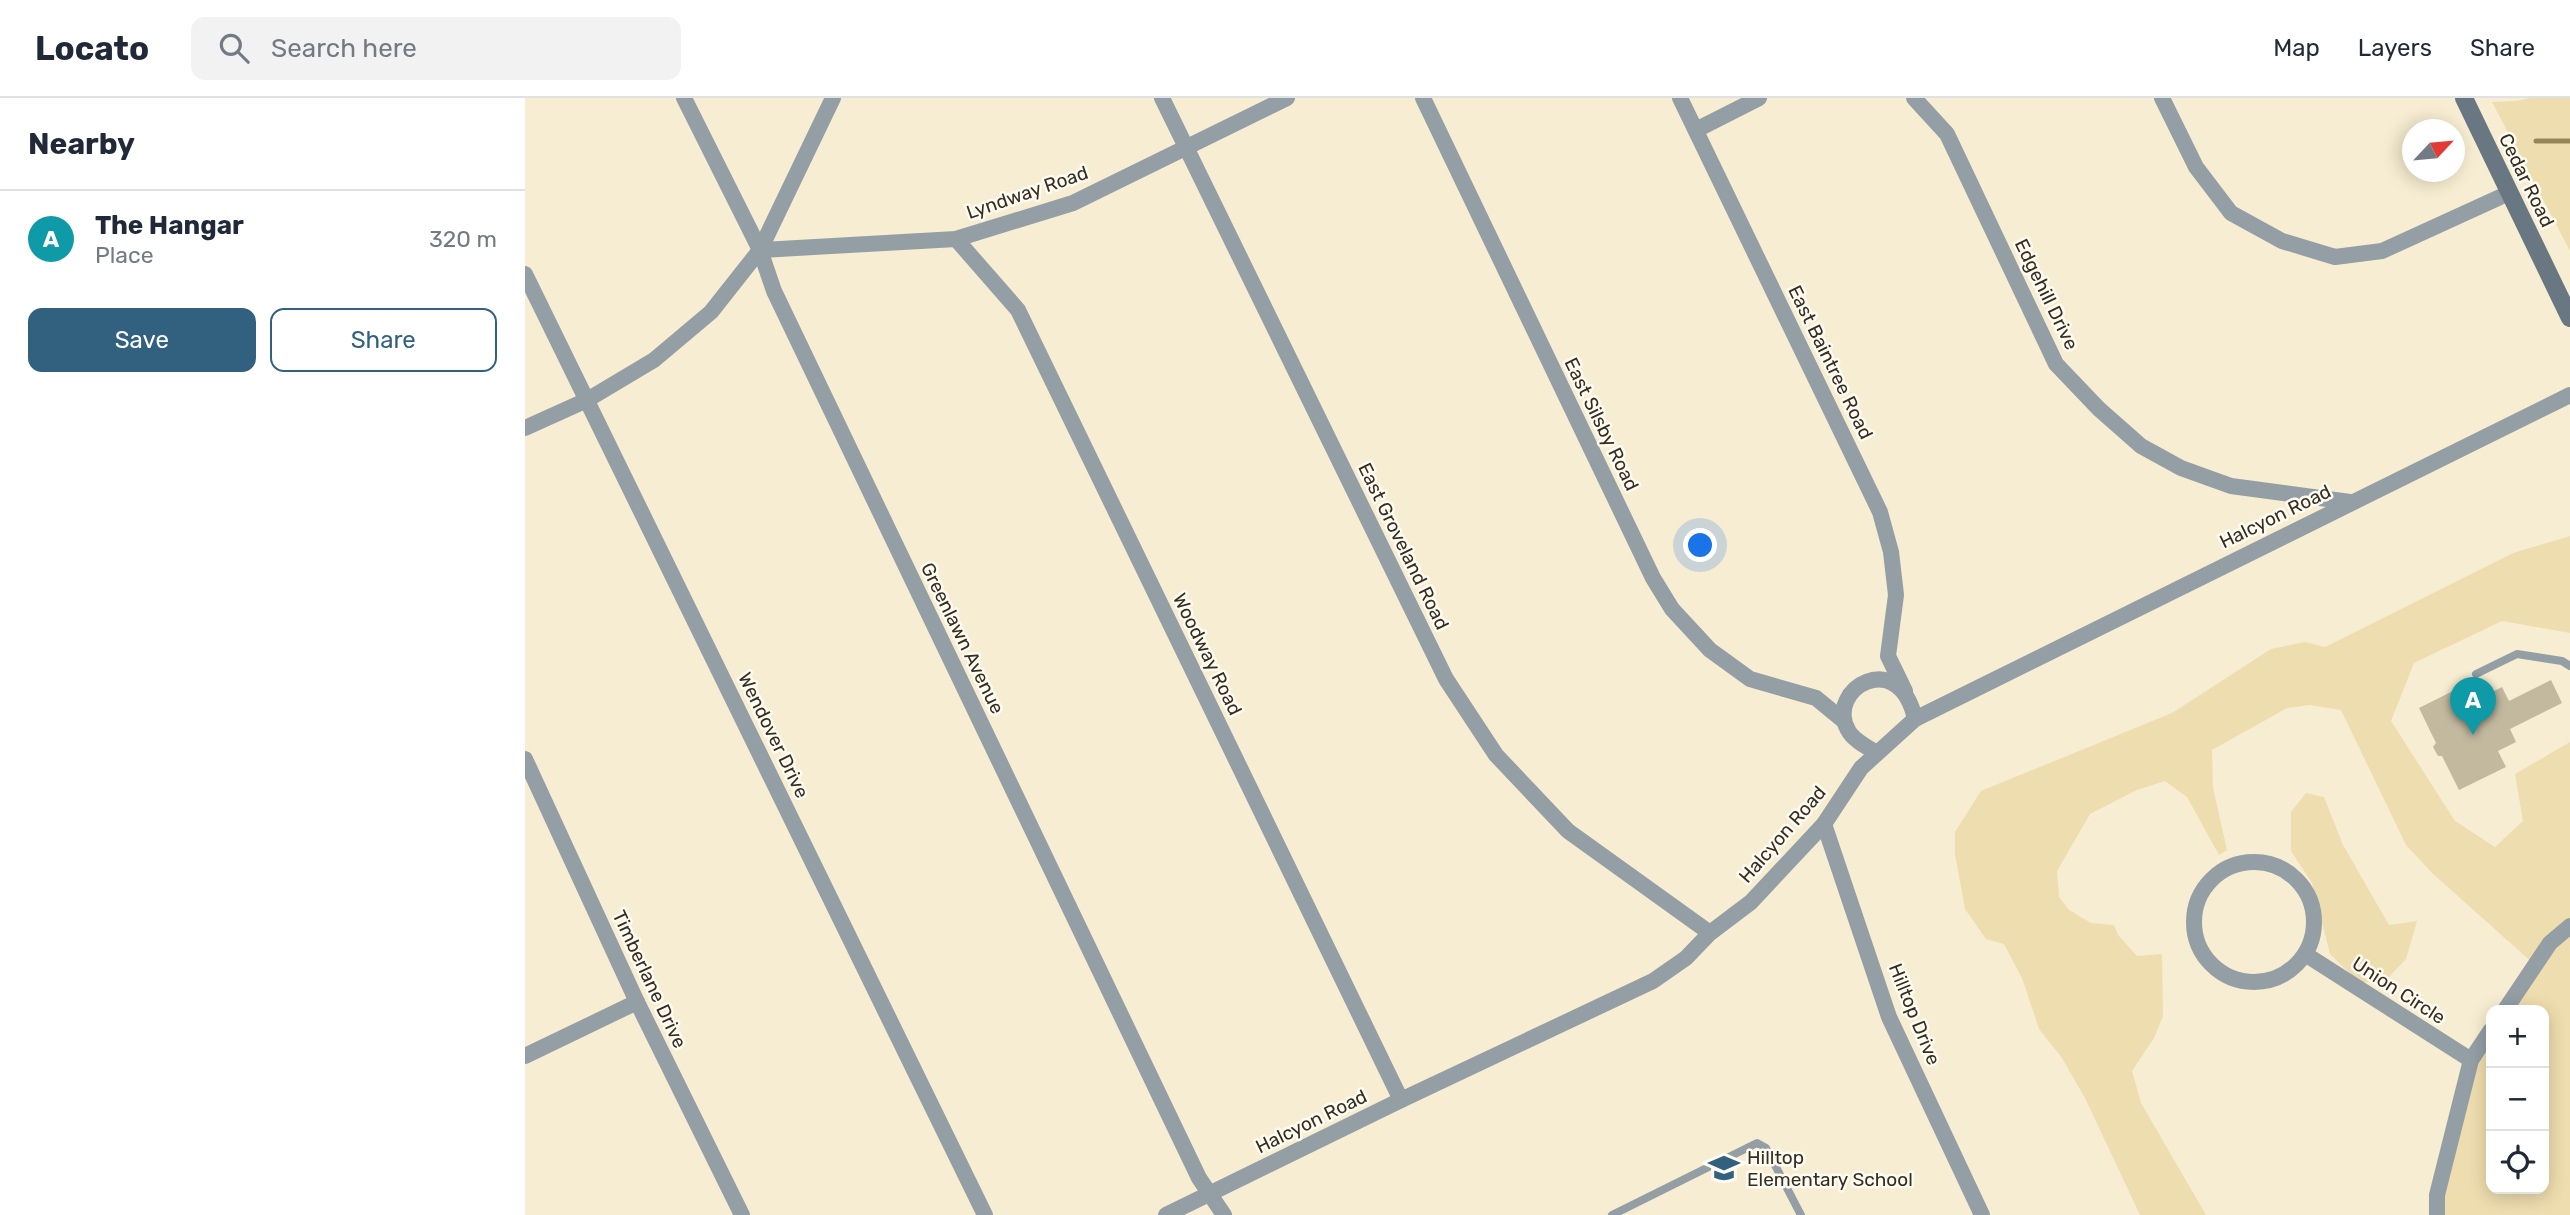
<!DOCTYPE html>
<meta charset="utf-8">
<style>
:root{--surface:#fff;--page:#f2f2f3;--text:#1f2937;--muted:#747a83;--line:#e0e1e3;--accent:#31617f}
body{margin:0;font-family:Rubik,sans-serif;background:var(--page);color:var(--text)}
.controls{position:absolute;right:21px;bottom:21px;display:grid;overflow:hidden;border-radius:14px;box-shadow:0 4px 18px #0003}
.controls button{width:63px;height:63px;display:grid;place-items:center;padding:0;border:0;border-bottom:2px solid var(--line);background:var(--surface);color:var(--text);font:35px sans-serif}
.compass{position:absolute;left:1877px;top:21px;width:63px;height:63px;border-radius:50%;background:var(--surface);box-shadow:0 4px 18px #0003;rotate:64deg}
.you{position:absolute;left:1176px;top:448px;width:24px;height:24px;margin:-18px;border:5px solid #fff;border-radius:50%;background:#1a73e8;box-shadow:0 0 0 10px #1a73e833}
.badge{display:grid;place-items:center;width:46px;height:46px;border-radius:50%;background:var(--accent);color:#fff;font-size:23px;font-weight:700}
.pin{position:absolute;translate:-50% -58px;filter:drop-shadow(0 2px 4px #0008)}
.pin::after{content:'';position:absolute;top:37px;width:24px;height:21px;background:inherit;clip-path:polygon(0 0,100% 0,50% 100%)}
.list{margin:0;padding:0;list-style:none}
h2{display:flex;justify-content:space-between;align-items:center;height:91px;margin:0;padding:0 28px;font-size:30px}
h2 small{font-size:23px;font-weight:400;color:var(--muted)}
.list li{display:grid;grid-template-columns:46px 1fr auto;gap:21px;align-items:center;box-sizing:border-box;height:98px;padding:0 28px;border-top:2px solid var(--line)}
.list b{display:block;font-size:26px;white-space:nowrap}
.list p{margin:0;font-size:23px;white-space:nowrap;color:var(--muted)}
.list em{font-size:23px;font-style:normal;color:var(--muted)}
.actions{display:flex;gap:14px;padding:21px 28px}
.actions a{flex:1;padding:16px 0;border:2px solid var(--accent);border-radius:14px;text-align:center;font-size:24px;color:var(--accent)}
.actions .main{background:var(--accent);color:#fff}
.icon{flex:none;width:38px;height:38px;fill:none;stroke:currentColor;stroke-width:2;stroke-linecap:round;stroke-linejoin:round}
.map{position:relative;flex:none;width:2045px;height:1117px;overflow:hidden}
header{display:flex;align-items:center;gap:42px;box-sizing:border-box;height:98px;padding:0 35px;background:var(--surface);border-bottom:2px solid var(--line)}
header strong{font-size:33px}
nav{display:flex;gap:38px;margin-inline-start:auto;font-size:24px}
.search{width:490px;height:63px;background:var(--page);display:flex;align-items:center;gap:18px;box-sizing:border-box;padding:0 24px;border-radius:14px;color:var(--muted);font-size:26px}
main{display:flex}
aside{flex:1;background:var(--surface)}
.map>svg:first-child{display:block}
.green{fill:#eeddae}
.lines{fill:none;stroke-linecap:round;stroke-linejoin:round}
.stream{stroke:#958558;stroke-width:5}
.building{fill:#c2b99f}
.service{stroke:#939ea5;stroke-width:8}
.minor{stroke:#939ea5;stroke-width:16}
.secondary{stroke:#687782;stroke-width:18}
.labels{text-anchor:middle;stroke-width:5;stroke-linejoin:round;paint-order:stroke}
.street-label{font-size:19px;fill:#322e24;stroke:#fffbf0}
.poi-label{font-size:19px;fill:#322e24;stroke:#fffbf0;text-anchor:start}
</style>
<header>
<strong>Locato</strong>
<div class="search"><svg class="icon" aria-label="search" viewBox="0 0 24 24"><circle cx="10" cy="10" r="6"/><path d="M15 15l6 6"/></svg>Search here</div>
<nav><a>Map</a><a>Layers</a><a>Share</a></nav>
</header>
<main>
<aside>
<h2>Nearby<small></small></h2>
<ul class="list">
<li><span class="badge" style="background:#0f9aa8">A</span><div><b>The Hangar</b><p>Place</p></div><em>320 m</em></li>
</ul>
<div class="actions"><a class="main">Save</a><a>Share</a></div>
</aside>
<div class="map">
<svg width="2045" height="1117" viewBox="0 0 2045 1117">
<rect width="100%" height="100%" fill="#f7edd2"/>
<g class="green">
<path d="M2005,0H2045V153L1967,4L1991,3Z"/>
<path d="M2045,438V535L1977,523L1889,565L1866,623L1930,723L1970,749L1998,723L1990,676L2045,644V1117H1912L1946,962L1966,932V1091H2019V912H1980L2010,867L1907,775L1881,747L1816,612L1785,607L1762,610L1687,652L1688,690L1702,752L1694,757L1662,699L1640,683L1612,692L1565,716L1532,773L1534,799L1544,812L1566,825L1589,827L1593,837L1612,858L1637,856L1638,918L1629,940L1607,973L1616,1005L1681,1117H1615L1560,1000L1537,960L1514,931L1497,880L1479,846L1461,841L1440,811L1430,756V734L1456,693L1647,615L1746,551L1780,544L1800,549L1988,455Z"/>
<path d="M1781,695L1799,699L1818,747L1864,827L1892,823L1881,861L1859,884H1834L1805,856L1787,785L1766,753V714Z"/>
</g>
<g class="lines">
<path class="stream" d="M2011,43H2045"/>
</g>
<path class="building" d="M2026,582L2037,605L1985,631L1991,644L1973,653L1981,669L1934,692L1917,658H1913L1908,649L1911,645L1894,610L1934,590L1942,607L1977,589L1984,603Z"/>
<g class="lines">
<g class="service">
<path d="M1951,576L1992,556L2037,563L2045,568"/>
<path d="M1087,1117L1232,1045L1241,1050L1276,1117"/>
</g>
<g class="minor">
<path d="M159,0L235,152L249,193L674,1080L699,1117"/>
<path d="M637,0L921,581L971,657L1043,733L1185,835"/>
<path d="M898,0L1128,480L1147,511L1185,552L1225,581L1291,600L1319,623"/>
<path d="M1155,0L1355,414L1366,454L1371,497L1363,558L1380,593"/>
<path d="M1389,0L1422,36L1531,266L1574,311L1616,348L1656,370L1706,388L1825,404"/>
<path d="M1637,0L1671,69L1706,115L1757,143L1810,159L1857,153L1984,95"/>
<path d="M1171,32L1234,0"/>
<path d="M431,141L493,212L876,1002"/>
<path d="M235,152L431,141L548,105L762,0"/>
<path d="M0,176L460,1117"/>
<path d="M0,330L62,302L129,262L186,214L235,152L308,0"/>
<path d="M1352,655C1342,649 1328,642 1323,632C1300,591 1374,548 1390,621"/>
<path d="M0,661L112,904L217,1117"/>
<path d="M1299,726L1364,919L1457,1117"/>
<circle cx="1729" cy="824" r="60"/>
<path d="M1780,856L1946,962"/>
<path d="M1980,912L2025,845L2045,828"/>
<path d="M0,958L112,904"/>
<path d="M641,1117L876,1002L1128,883L1161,860L1185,835L1226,804L1299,726L1336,670L1390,621L2045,297"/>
<path d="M1912,1117V1097L1946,962L1966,932"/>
</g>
<path class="secondary" d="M1939,0L2045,220"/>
</g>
<defs>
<symbol id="school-bare" viewBox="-9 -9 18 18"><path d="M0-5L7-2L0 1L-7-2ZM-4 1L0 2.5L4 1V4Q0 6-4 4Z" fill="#31617f" stroke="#fffbf0" stroke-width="2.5" paint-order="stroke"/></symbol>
</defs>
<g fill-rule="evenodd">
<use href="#school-bare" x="1177" y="1048" width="44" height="44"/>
</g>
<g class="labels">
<g class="street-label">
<text transform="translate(2002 82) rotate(64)" y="7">Cedar Road</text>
<text transform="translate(502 94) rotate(-19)" y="7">Lyndway Road</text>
<text transform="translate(1522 196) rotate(64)" y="7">Edgehill Drive</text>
<text transform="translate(1306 264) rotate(64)" y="7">East Baintree Road</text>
<text transform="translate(1077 326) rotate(64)" y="7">East Silsby Road</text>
<text transform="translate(1750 418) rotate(-26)" y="7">Halcyon Road</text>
<text transform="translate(879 448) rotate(64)" y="7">East Groveland Road</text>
<text transform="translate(438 540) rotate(64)" y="7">Greenlawn Avenue</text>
<text transform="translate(683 556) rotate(64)" y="7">Woodway Road</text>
<text transform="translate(249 637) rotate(64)" y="7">Wendover Drive</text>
<text transform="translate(1257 736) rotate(-49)" y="7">Halcyon Road</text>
<text transform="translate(125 881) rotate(65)" y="7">Timberlane Drive</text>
<text transform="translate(1874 892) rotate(33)" y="7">Union Circle</text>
<text transform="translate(1390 916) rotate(68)" y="7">Hilltop Drive</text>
<text transform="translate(786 1023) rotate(-26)" y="7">Halcyon Road</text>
</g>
<g class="poi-label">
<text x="1222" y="1066">Hilltop<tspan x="1222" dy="22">Elementary School</tspan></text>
</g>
</g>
</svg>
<div class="controls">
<button>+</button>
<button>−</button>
<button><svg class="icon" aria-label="locate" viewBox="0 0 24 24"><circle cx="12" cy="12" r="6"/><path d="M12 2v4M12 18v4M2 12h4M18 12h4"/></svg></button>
</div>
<svg class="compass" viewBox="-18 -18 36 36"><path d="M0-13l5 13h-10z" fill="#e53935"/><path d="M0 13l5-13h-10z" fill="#747a83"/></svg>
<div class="you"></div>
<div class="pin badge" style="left:1948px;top:637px;background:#0f9aa8">A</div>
</div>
</main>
